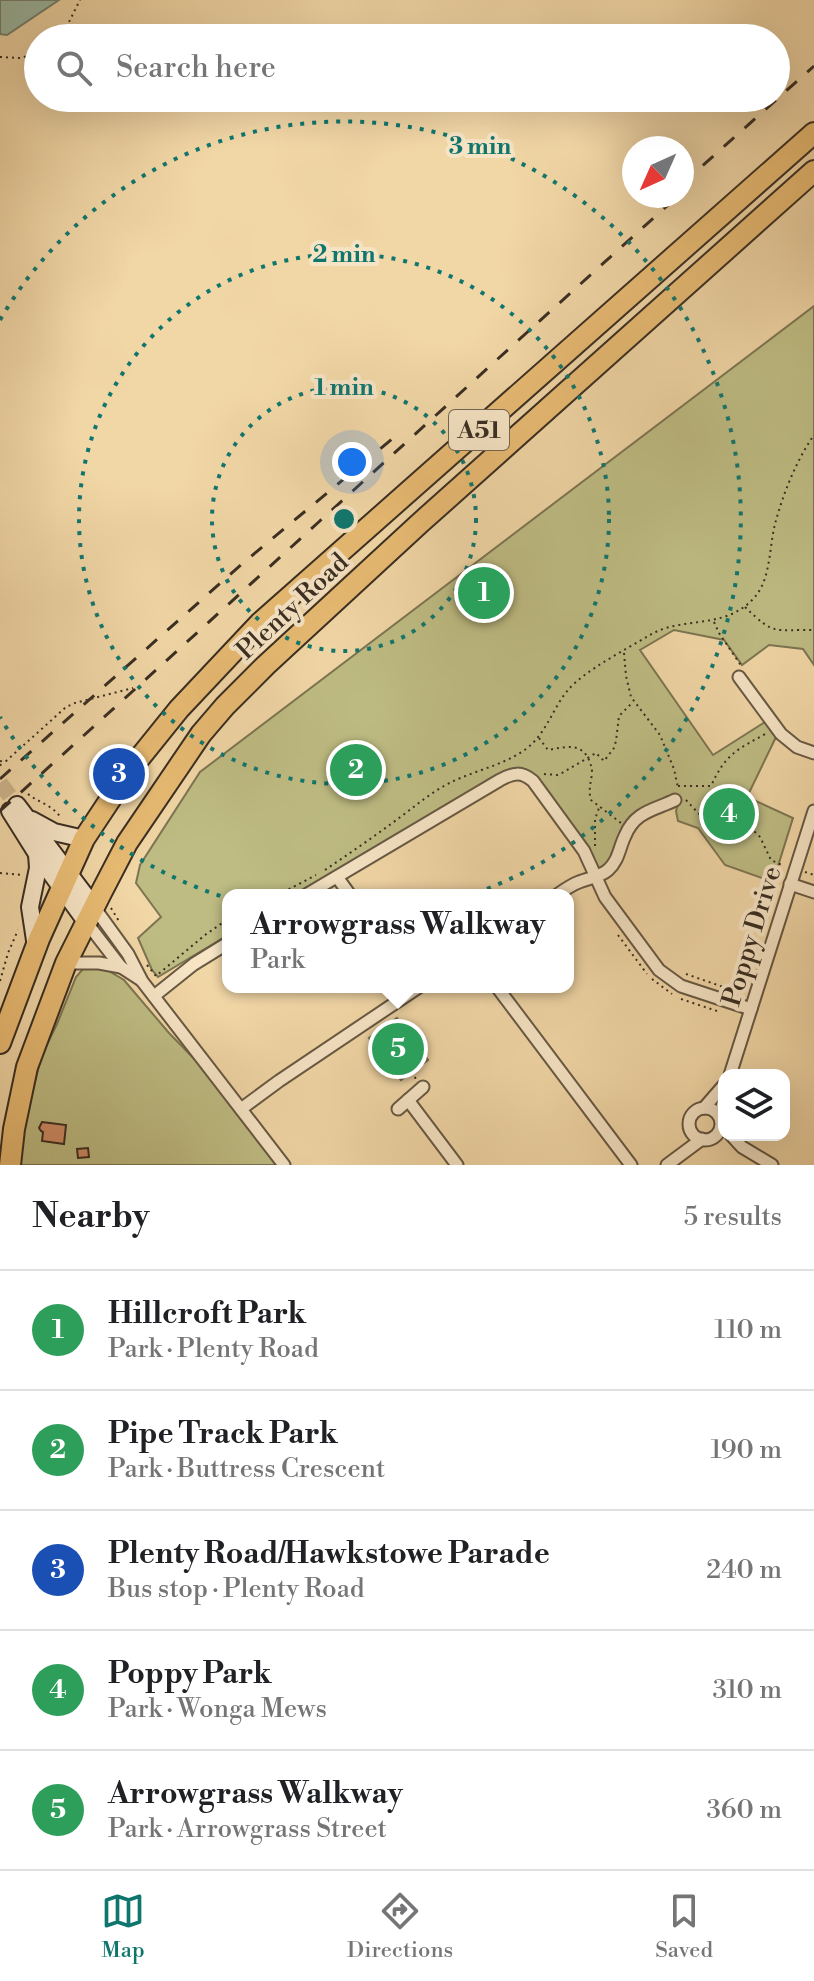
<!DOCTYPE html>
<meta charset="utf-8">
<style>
:root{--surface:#fff;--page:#f2f2f2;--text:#202124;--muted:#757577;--line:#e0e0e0;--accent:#0f766e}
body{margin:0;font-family:"Libre Bodoni",serif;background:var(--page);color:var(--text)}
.controls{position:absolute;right:24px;bottom:24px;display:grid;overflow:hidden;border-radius:16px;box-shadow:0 8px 32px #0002}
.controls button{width:72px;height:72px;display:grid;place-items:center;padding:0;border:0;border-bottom:2px solid var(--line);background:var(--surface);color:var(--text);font:40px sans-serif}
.compass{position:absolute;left:622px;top:136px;width:72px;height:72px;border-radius:50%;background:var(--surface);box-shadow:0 8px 32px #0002;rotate:225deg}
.you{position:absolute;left:352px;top:462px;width:28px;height:28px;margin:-20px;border:6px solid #fff;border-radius:50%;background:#1a73e8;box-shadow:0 0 0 12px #1a73e833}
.badge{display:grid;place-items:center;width:52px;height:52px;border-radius:50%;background:var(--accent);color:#fff;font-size:26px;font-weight:700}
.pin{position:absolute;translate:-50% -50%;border:4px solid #fff;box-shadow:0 2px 8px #0006}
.popup{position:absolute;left:222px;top:889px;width:352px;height:104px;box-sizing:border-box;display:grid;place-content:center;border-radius:16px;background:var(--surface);filter:drop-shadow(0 2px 6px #0005);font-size:26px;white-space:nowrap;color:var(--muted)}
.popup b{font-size:30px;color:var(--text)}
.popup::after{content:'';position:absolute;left:50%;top:100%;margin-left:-16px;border:16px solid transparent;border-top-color:var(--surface)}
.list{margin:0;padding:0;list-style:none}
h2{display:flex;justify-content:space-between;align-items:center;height:104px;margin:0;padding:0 32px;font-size:34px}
h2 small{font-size:26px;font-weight:400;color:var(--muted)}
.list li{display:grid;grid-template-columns:52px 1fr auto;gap:24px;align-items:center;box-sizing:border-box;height:120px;padding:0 32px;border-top:2px solid var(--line)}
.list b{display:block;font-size:30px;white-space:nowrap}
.list p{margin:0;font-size:26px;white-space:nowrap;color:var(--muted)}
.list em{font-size:26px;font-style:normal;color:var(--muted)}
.icon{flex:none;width:44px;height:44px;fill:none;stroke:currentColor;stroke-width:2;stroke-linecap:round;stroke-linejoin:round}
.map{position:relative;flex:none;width:814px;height:1165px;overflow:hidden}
.search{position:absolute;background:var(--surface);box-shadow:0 8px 32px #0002;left:24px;right:24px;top:24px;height:88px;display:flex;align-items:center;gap:20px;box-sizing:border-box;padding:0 28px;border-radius:44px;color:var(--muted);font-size:30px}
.sheet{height:704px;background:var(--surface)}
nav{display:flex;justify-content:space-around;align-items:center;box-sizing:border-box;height:112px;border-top:2px solid var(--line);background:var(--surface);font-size:22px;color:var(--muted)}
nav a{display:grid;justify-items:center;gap:4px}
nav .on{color:var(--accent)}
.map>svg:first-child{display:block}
.green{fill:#bebc83;stroke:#7c7552;stroke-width:2}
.water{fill:#9bb9a5;stroke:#748171;stroke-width:2}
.building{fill:#d08d66;stroke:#392e22;stroke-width:2}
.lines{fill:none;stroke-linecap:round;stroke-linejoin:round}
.secondary-tunnel{stroke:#ccb48c;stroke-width:16;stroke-dasharray:16 8;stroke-linecap:butt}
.street-casing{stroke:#675843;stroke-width:15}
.secondary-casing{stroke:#392e22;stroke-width:20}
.highway-casing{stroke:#392e22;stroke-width:24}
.path{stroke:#392e22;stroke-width:2;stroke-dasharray:2 4;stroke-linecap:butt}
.street{stroke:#f6e4c5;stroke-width:11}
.secondary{stroke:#f6e4c5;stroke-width:16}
.highway{stroke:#e8bb73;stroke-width:20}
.rail{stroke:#392e22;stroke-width:3;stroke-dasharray:14 14;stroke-linecap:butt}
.ring{fill:none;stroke:#0f766e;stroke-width:4;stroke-dasharray:4 8}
.labels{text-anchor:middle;stroke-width:8;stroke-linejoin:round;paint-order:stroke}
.shield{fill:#f6e4c5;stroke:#726553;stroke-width:2}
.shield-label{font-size:24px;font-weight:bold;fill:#392e22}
.street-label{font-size:26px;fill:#392e22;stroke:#f6e4c5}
.centre{fill:#0f766e;stroke:#f6e4c5;stroke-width:4}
.ring-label{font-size:24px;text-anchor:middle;font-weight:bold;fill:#0f766e;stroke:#f6e4c5;stroke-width:8;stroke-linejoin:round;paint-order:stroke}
</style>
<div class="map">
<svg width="814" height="1165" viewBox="0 0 814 1165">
<rect width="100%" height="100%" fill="#f1d6a6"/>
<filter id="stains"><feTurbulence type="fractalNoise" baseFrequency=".0025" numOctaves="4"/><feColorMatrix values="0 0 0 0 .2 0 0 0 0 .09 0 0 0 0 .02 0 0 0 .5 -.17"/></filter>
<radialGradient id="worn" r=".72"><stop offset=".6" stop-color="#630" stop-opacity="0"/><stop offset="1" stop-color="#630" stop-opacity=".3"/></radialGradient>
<g class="green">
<path d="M814,306V665L803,649L769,645L742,665L724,640L674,630L640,650L713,755L765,722L776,737L747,797L793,818L773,882L725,865L698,828L678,821L676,811L678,804L667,798L640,810L612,860L602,869L597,868L536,777C525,766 515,768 502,773L296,895H228V935L158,977L152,970L138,938L161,917L136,883L140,865L200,772Z"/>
<path d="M88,967L107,970L124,980L169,1033L207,1072L279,1165H15L41,1057L57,1024L76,977L83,969Z"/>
<path d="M397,1018L428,1060L401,1080L369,1038Z"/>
</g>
<path class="water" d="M0,0H59L7,35L0,34Z"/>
<g class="building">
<path d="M42,1122L66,1125L64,1144L42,1141L43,1132L41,1131L39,1128Z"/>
<path d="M88,1148L89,1157L78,1158L77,1149Z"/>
</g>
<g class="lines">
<path class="secondary-tunnel" d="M0,783L16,804"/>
<defs>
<g id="street">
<path d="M739,677L781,734L797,747L814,753"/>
<path d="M337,877L350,895"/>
<path d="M790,884L814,892"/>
<path d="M306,895L500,780C513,773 521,771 533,781L584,851L605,897L659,970L681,986L751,1009"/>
<path d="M557,895C564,890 571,885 579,882C589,878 600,877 608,870C619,860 619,848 625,836C635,811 655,810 675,800"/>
<path d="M94,907L128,954L142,981L284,1165"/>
<path d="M87,923L121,967L141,980"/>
<path d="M66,963H99L121,967"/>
<path d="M497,987L631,1165"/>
<path d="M154,996L194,964L228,943"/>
<path d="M730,1075L814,811"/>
<path d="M408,1100L457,1165"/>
<path d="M704,1108L724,1085"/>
<circle cx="705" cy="1124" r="16"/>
<path d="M241,1109L279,1081L419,987"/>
<path d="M398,1109L423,1087"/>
<path d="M720,1117L724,1098"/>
<path d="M731,1135L742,1147L772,1165"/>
<path d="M667,1165L702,1139"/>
</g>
<g id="secondary">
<path d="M17,805L94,907"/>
<path d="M10,811L37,854L87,923"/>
<path d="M32,820L54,832L84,839"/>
<path d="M36,947L30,907L38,868L37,854"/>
</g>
<g id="highway">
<path d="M0,1043L39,939L84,839L129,771L179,709L260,623L814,133"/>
<path d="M10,1165L14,1129L27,1067L66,963L101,893L127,843L201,734L225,706L266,665L420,523L814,171"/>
</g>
</defs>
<use href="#street" class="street-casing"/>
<use href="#secondary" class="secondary-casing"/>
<use href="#highway" class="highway-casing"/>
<g class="path">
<path d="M61,38L80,0"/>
<path d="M0,57L20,58L38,53"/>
<path d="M745,607C776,637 774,629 814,630"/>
<path d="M714,622L719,633L742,667"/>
<path d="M624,653L626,676L631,697L660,735L674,769L678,788"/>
<path d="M539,738L548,750C565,747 581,742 589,760C591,765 592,768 592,773C591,783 588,790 591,800L621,823"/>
<path d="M0,761L5,762L66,707L75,703L133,688"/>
<path d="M0,764L3,768"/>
<path d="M544,774L557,775L562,773L596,753L604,761L614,748L616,741L619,716L632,703"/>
<path d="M678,786H711C726,753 737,750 767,733"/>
<path d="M28,794C39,803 53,805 61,818"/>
<path d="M686,800L700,815L737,822L755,832L760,837L771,860L784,866"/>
<path d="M595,846V819L599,808"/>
<path d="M325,870C350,853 375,836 399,818C414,807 428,795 444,786C470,771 501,767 526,749C547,733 552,709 568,690C584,671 625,650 648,636C682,615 724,631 754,598C771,579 769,548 775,524C783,494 796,461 814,435"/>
<path d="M805,872L814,875"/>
<path d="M0,873L23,875"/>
<path d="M278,895L316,875"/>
<path d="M111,908L120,923"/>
<path d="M618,935L647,974"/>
<path d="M147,965L156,976L205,935L228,919"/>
<path d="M686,974L729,989"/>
<path d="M652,979L672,994"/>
<path d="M0,981L8,953L18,930"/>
<path d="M681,999L717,1011"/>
<path d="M383,1026L416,1079"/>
</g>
<use href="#street" class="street"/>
<use href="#secondary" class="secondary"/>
<use href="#highway" class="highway"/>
<g class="rail">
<path d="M682,184L814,66"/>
<path d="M0,779L243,563L398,434"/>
<path d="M0,811C227,607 451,400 678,196"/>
</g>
</g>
<g class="ring">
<circle cx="344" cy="519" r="132"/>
<circle cx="344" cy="519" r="265"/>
<path d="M0 320A397 397 0 1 1 0 717"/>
</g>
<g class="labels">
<rect class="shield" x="449" y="410" width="60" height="40" rx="6"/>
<g class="shield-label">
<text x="479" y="438">A51</text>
</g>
<g class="street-label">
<text transform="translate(292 606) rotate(-43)" y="9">Plenty Road</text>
<text transform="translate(751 936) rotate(-73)" y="9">Poppy Drive</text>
</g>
</g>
<circle cx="344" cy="519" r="12" class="centre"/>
<g class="ring-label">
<text x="480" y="154">3 min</text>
<text x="344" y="262">2 min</text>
<text x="344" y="395">1 min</text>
</g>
<rect width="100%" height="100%" filter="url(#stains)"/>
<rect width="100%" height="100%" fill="url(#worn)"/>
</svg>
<div class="controls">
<button><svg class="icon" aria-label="layers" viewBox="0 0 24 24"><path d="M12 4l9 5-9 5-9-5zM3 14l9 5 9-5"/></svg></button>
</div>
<svg class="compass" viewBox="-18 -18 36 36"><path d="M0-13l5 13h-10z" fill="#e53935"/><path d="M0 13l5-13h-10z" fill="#757577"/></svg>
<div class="you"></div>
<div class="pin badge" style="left:484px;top:593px;background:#2e9e5b">1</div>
<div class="pin badge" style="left:356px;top:770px;background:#2e9e5b">2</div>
<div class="pin badge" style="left:119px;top:774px;background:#1a4fb4">3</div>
<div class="pin badge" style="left:729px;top:814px;background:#2e9e5b">4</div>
<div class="pin badge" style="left:398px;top:1049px;background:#2e9e5b">5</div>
<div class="popup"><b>Arrowgrass Walkway</b>Park</div>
<div class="search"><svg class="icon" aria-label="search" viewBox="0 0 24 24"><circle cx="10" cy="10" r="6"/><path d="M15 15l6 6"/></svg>Search here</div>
</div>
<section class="sheet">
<h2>Nearby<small>5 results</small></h2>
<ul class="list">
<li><span class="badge" style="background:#2e9e5b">1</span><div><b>Hillcroft Park</b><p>Park · Plenty Road</p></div><em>110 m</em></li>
<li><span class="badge" style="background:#2e9e5b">2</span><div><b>Pipe Track Park</b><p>Park · Buttress Crescent</p></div><em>190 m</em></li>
<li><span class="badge" style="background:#1a4fb4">3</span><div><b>Plenty Road/Hawkstowe Parade</b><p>Bus stop · Plenty Road</p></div><em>240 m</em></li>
<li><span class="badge" style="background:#2e9e5b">4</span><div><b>Poppy Park</b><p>Park · Wonga Mews</p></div><em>310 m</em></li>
<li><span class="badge" style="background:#2e9e5b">5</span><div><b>Arrowgrass Walkway</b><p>Park · Arrowgrass Street</p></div><em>360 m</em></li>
</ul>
</section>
<nav>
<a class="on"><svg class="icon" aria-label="map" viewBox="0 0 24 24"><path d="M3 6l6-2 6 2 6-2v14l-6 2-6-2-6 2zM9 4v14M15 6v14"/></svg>Map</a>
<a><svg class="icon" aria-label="directions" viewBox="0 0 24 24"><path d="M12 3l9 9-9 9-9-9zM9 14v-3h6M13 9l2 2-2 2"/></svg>Directions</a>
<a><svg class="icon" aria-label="saved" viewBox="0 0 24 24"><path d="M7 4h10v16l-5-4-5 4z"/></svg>Saved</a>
</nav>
